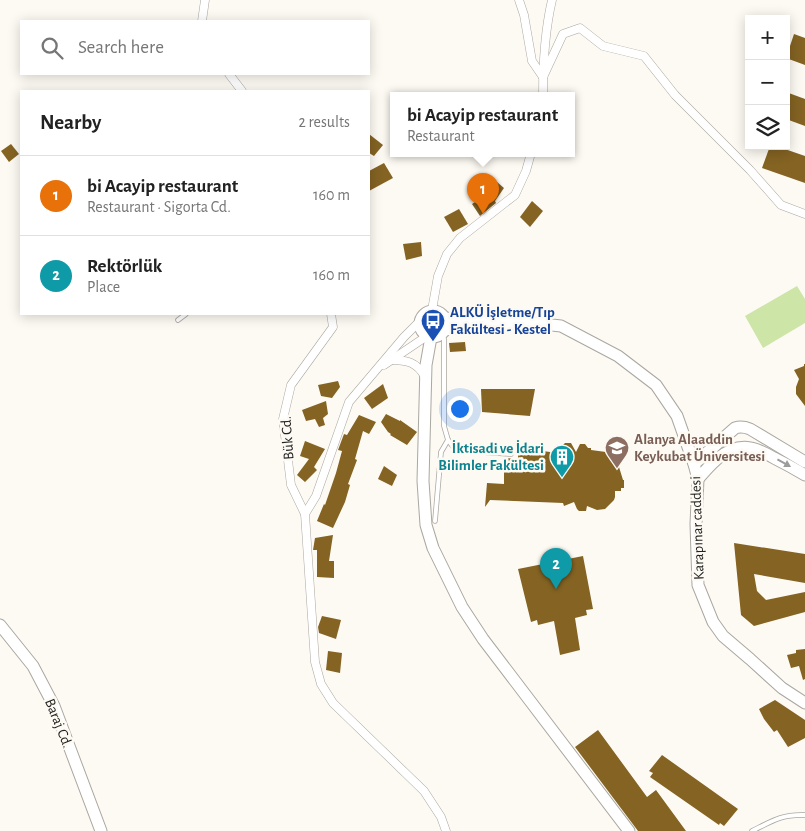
<!DOCTYPE html>
<meta charset="utf-8">
<style>
:root{--surface:#fff;--page:#f2f2f2;--text:#222;--muted:#767676;--line:#e0e0e0;--accent:#257076}
body{margin:0;font-family:"Alegreya Sans",sans-serif;background:var(--page);color:var(--text)}
.controls{position:absolute;right:15px;top:15px;display:grid;overflow:hidden;border-radius:0px;box-shadow:0 2px 12px #0003}
.controls button{width:45px;height:45px;display:grid;place-items:center;padding:0;border:0;border-bottom:1px solid var(--line);background:var(--surface);color:var(--text);font:25px sans-serif}
.you{position:absolute;left:459px;top:408px;width:18px;height:18px;margin:-12px;border:4px solid #fff;border-radius:50%;background:#1a73e8;box-shadow:0 0 0 8px #1a73e833}
.badge{display:grid;place-items:center;width:32px;height:32px;border-radius:50%;background:var(--accent);color:#fff;font-size:16px;font-weight:700}
.pin{position:absolute;translate:-50% -41px;filter:drop-shadow(0 1px 2px #0008)}
.pin::after{content:'';position:absolute;top:26px;width:18px;height:15px;background:inherit;clip-path:polygon(0 0,100% 0,50% 100%)}
.popup{position:absolute;left:390px;top:92px;width:185px;height:65px;box-sizing:border-box;display:grid;place-content:center;border-radius:0px;background:var(--surface);filter:drop-shadow(0 1px 4px #0005);font-size:16px;white-space:nowrap;color:var(--muted)}
.popup b{font-size:19px;color:var(--text)}
.popup::after{content:'';position:absolute;left:50%;top:100%;margin-left:-10px;border:10px solid transparent;border-top-color:var(--surface)}
.list{margin:0;padding:0;list-style:none}
h2{display:flex;justify-content:space-between;align-items:center;height:65px;margin:0;padding:0 20px;font-size:21px}
h2 small{font-size:16px;font-weight:400;color:var(--muted)}
.list li{display:grid;grid-template-columns:32px 1fr auto;gap:15px;align-items:center;box-sizing:border-box;height:80px;padding:0 20px;border-top:1px solid var(--line)}
.list b{display:block;font-size:19px;white-space:nowrap}
.list p{margin:0;font-size:16px;white-space:nowrap;color:var(--muted)}
.list em{font-size:16px;font-style:normal;color:var(--muted)}
.icon{flex:none;width:28px;height:28px;fill:none;stroke:currentColor;stroke-width:2;stroke-linecap:round;stroke-linejoin:round}
.map{position:relative;flex:none;width:805px;height:831px;overflow:hidden}
.search{position:absolute;background:var(--surface);box-shadow:0 2px 12px #0003;left:20px;top:20px;width:350px;height:55px;display:flex;align-items:center;gap:12px;box-sizing:border-box;padding:0 18px;border-radius:0px;color:var(--muted);font-size:19px}
.panel{position:absolute;background:var(--surface);box-shadow:0 2px 12px #0003;left:20px;top:90px;width:350px;height:225px;border-radius:0px}
.map>svg:first-child{display:block}
.pitch{fill:#cde5a7}
.building{fill:#846323}
.lines{fill:none;stroke-linecap:round;stroke-linejoin:round}
.lane-casing{stroke:#aba7a1;stroke-width:5.5}
.street-casing{stroke:#aba7a1;stroke-width:9}
.secondary-casing{stroke:#aba7a1;stroke-width:13}
.lane{stroke:#fff;stroke-width:4}
.street{stroke:#fff;stroke-width:8}
.secondary{stroke:#fff;stroke-width:11}
.oneway{fill:#9c9c9b}
.labels{text-anchor:middle;stroke-width:5;stroke-linejoin:round;paint-order:stroke}
.transit-label{font-size:15px;font-weight:bold;fill:#164399;stroke:#fdfaf3;text-anchor:start}
.street-label{font-size:15px;fill:#242321;stroke:#fdfaf3}
.education-label{font-size:15px;font-weight:bold;fill:#785e54;stroke:#fdfaf3;text-anchor:start}
.culture-label{font-size:15px;font-weight:bold;fill:#0d838f;stroke:#fdfaf3;text-anchor:end}
</style>
<div class="map">
<svg width="805" height="831" viewBox="0 0 805 831">
<rect width="100%" height="100%" fill="#fdfaf3"/>
<path class="pitch" d="M797,286L805,299V323L763,348L745,316Z"/>
<g class="building">
<path d="M794,34L805,38V65L786,58Z"/>
<path d="M786,92L805,99V126L786,119Z"/>
<path d="M369,134L383,145L374,156L369,153Z"/>
<path d="M11,144L19,154L9,162L1,151Z"/>
<path d="M770,146H776L805,156V183L762,168Z"/>
<path d="M384,163L393,178L369,191V171Z"/>
<path d="M497,182L504,188L495,201L496,203L480,216L472,204L489,193Z"/>
<path d="M532,201L543,211L530,227L520,217Z"/>
<path d="M459,209L468,224L453,232L444,217Z"/>
<path d="M421,242L422,256L406,260L403,244Z"/>
<path d="M465,342L466,351L450,352L449,343Z"/>
<path d="M804,364H805V406L796,394V387L799,379L794,370L804,366Z"/>
<path d="M338,381L340,387L332,398L321,396L318,385Z"/>
<path d="M383,384L388,398L372,409L364,398Z"/>
<path d="M481,389H535L530,416L482,412Z"/>
<path d="M326,401L328,414L323,418L325,425L319,427L315,419L306,421L302,410Z"/>
<path d="M386,414L400,421V420L417,432L407,445L390,435L391,434L388,432L381,422Z"/>
<path d="M359,415L376,422L369,434L363,431L355,459L357,460L348,484L350,485L345,502L333,528L317,521L324,504L325,505L336,473L342,451L338,450L344,434L347,435Z"/>
<path d="M305,441L325,449L314,467L317,470L305,482L297,475L309,459L300,456Z"/>
<path d="M565,443H571L576,452L580,444H585L588,448H591V450L606,452L614,457L619,467L623,480H624V488H621V491H615V497L614,500L605,509L597,510L587,506L586,511H579L577,509L574,502L564,506L563,503L490,500L485,507L487,483L504,484V458L518,459V451H543L550,452L560,461V448Z"/>
<path d="M384,466L397,475L392,486L378,479Z"/>
<path d="M333,535L329,561H334V578L317,577V550H313L315,538Z"/>
<path d="M734,543L805,554V583L754,574L757,591L766,600L805,592V612L754,626L741,615Z"/>
<path d="M583,556L593,609L586,610L587,615L575,618L580,650L560,655L554,621L538,625L537,620L531,622L518,569Z"/>
<path d="M322,616L341,620L336,639L319,633L318,627Z"/>
<path d="M805,649V679L803,680L799,666L791,668L787,655L796,653V650Z"/>
<path d="M328,651L342,653L340,673L326,670Z"/>
<path d="M775,700L805,720V738L788,747L777,730L774,732L764,719L759,709Z"/>
<path d="M598,730L647,797L656,790L686,831H638L575,747Z"/>
<path d="M662,755L738,809L724,826L720,823L719,825L650,777L653,773L649,771Z"/>
</g>
<g class="lines">
<defs>
<g id="lane">
<path d="M178,320L186,314"/>
<path d="M442,333L444,339V426L448,440L454,448L467,451L511,454"/>
<path d="M435,521L441,452L448,440"/>
<path d="M752,831C772,821 782,814 805,815"/>
</g>
<g id="street">
<path d="M519,0L524,15L532,61L543,77"/>
<path d="M202,21L205,0"/>
<path d="M229,74L242,91"/>
<path d="M543,77L563,34L580,28L603,46L644,56L675,95L750,170L781,205L805,214"/>
<path d="M543,95C543,64 545,30 552,0"/>
<path d="M432,310L438,276L447,254L460,238L515,195L526,171L531,153"/>
<path d="M420,321L404,337L349,402L316,496L305,514L315,662L321,684L333,703L424,791L441,817L446,831"/>
<path d="M391,360C407,360 417,362 425,377"/>
<path d="M384,365L427,336"/>
<path d="M305,514L291,485L283,419L291,385L333,327L331,314"/>
</g>
<g id="secondary">
<circle cx="433" cy="324" r="13"/>
<path d="M445,318L496,323H534L561,326L618,356L656,385L677,416L694,464L698,479L696,524L698,585L713,622L723,636L750,659L782,688L805,703"/>
<path d="M445,330L477,325"/>
<path d="M431,337L426,365L423,481L426,525L433,548L462,607L483,639L629,831"/>
<path d="M694,464L735,428C741,426 745,427 750,429L805,462"/>
<path d="M698,479C704,472 710,465 717,459C738,442 752,445 774,458C784,463 795,469 805,475"/>
<path d="M0,625L33,666L54,706L101,831"/>
</g>
</defs>
<use href="#lane" class="lane-casing"/>
<use href="#street" class="street-casing"/>
<use href="#secondary" class="secondary-casing"/>
<use href="#lane" class="lane"/>
<use href="#street" class="street"/>
<use href="#secondary" class="secondary"/>
</g>
<defs><path id="oneway-solid" d="M-6-.8H1V-3.2L6.5 0L1 3.2V.8H-6Z" transform="scale(1.25)"/></defs>
<use class="oneway" href="#oneway-solid" transform="translate(784 463) rotate(29)"/>
<defs>
<symbol id="bus-pin" viewBox="-11 -11 22 30"><path d="M0 17L-7.5 6A9.5 9.5 0 1 1 7.5 6Z" fill="#1a4fb4" stroke="#fdfaf3"/><path d="M-5-6H5V4H4V6H2V4H-2V6H-4V4H-5ZM-3.5-4V0h7V-4ZM-3.5 1.2v1.5H-2V1.2ZM2 1.2v1.5H3.5V1.2Z" fill="#fff"/></symbol>
<symbol id="university-pin" viewBox="-11 -11 22 30"><path d="M0 17L-7.5 6A9.5 9.5 0 1 1 7.5 6Z" fill="#8d6e63" stroke="#fdfaf3"/><path d="M0-5L7-2L0 1L-7-2ZM-4 1L0 2.5L4 1V4Q0 6-4 4Z" fill="#fff"/></symbol>
<symbol id="building-pin" viewBox="-11 -11 22 30"><path d="M0 17L-7.5 6A9.5 9.5 0 1 1 7.5 6Z" fill="#0f9aa8" stroke="#fdfaf3"/><path d="M-4-6H4V6H1V3H-1V6H-4ZM-2.5-4.3h1.7v1.8h-1.7ZM.8-4.3h1.7v1.8H.8ZM-2.5-1h1.7V.8h-1.7ZM.8-1h1.7V.8H.8Z" fill="#fff"/></symbol>
</defs>
<g fill-rule="evenodd">
<use href="#bus-pin" x="419" y="307" width="28" height="38"/>
<use href="#university-pin" x="603" y="434" width="28" height="38"/>
<use href="#building-pin" x="548" y="443" width="28" height="38"/>
</g>
<g class="labels">
<g class="transit-label">
<text x="450" y="317">ALKÜ İşletme/Tıp<tspan x="450" dy="17">Fakültesi - Kestel</tspan></text>
</g>
<g class="street-label">
<text transform="translate(287 438) rotate(-94)" y="5">Bük Cd.</text>
<text transform="translate(697 528) rotate(-92)" y="5">Karapınar caddesi</text>
<text transform="translate(59 723) rotate(68)" y="5">Baraj Cd.</text>
</g>
<g class="education-label">
<text x="634" y="444">Alanya Alaaddin<tspan x="634" dy="17">Keykubat Üniversitesi</tspan></text>
</g>
<g class="culture-label">
<text x="544" y="453">İktisadi ve İdari<tspan x="544" dy="17">Bilimler Fakültesi</tspan></text>
</g>
</g>
</svg>
<div class="controls">
<button>+</button>
<button>−</button>
<button><svg class="icon" aria-label="layers" viewBox="0 0 24 24"><path d="M12 4l9 5-9 5-9-5zM3 14l9 5 9-5"/></svg></button>
</div>
<div class="you"></div>
<div class="pin badge" style="left:483px;top:214px;background:#e8710a">1</div>
<div class="popup"><b>bi Acayip restaurant</b>Restaurant</div>
<div class="pin badge" style="left:556px;top:589px;background:#0f9aa8">2</div>
<div class="search"><svg class="icon" aria-label="search" viewBox="0 0 24 24"><circle cx="10" cy="10" r="6"/><path d="M15 15l6 6"/></svg>Search here</div>
<section class="panel">
<h2>Nearby<small>2 results</small></h2>
<ul class="list">
<li><span class="badge" style="background:#e8710a">1</span><div><b>bi Acayip restaurant</b><p>Restaurant · Sigorta Cd.</p></div><em>160 m</em></li>
<li><span class="badge" style="background:#0f9aa8">2</span><div><b>Rektörlük</b><p>Place</p></div><em>160 m</em></li>
</ul>
</section>
</div>
